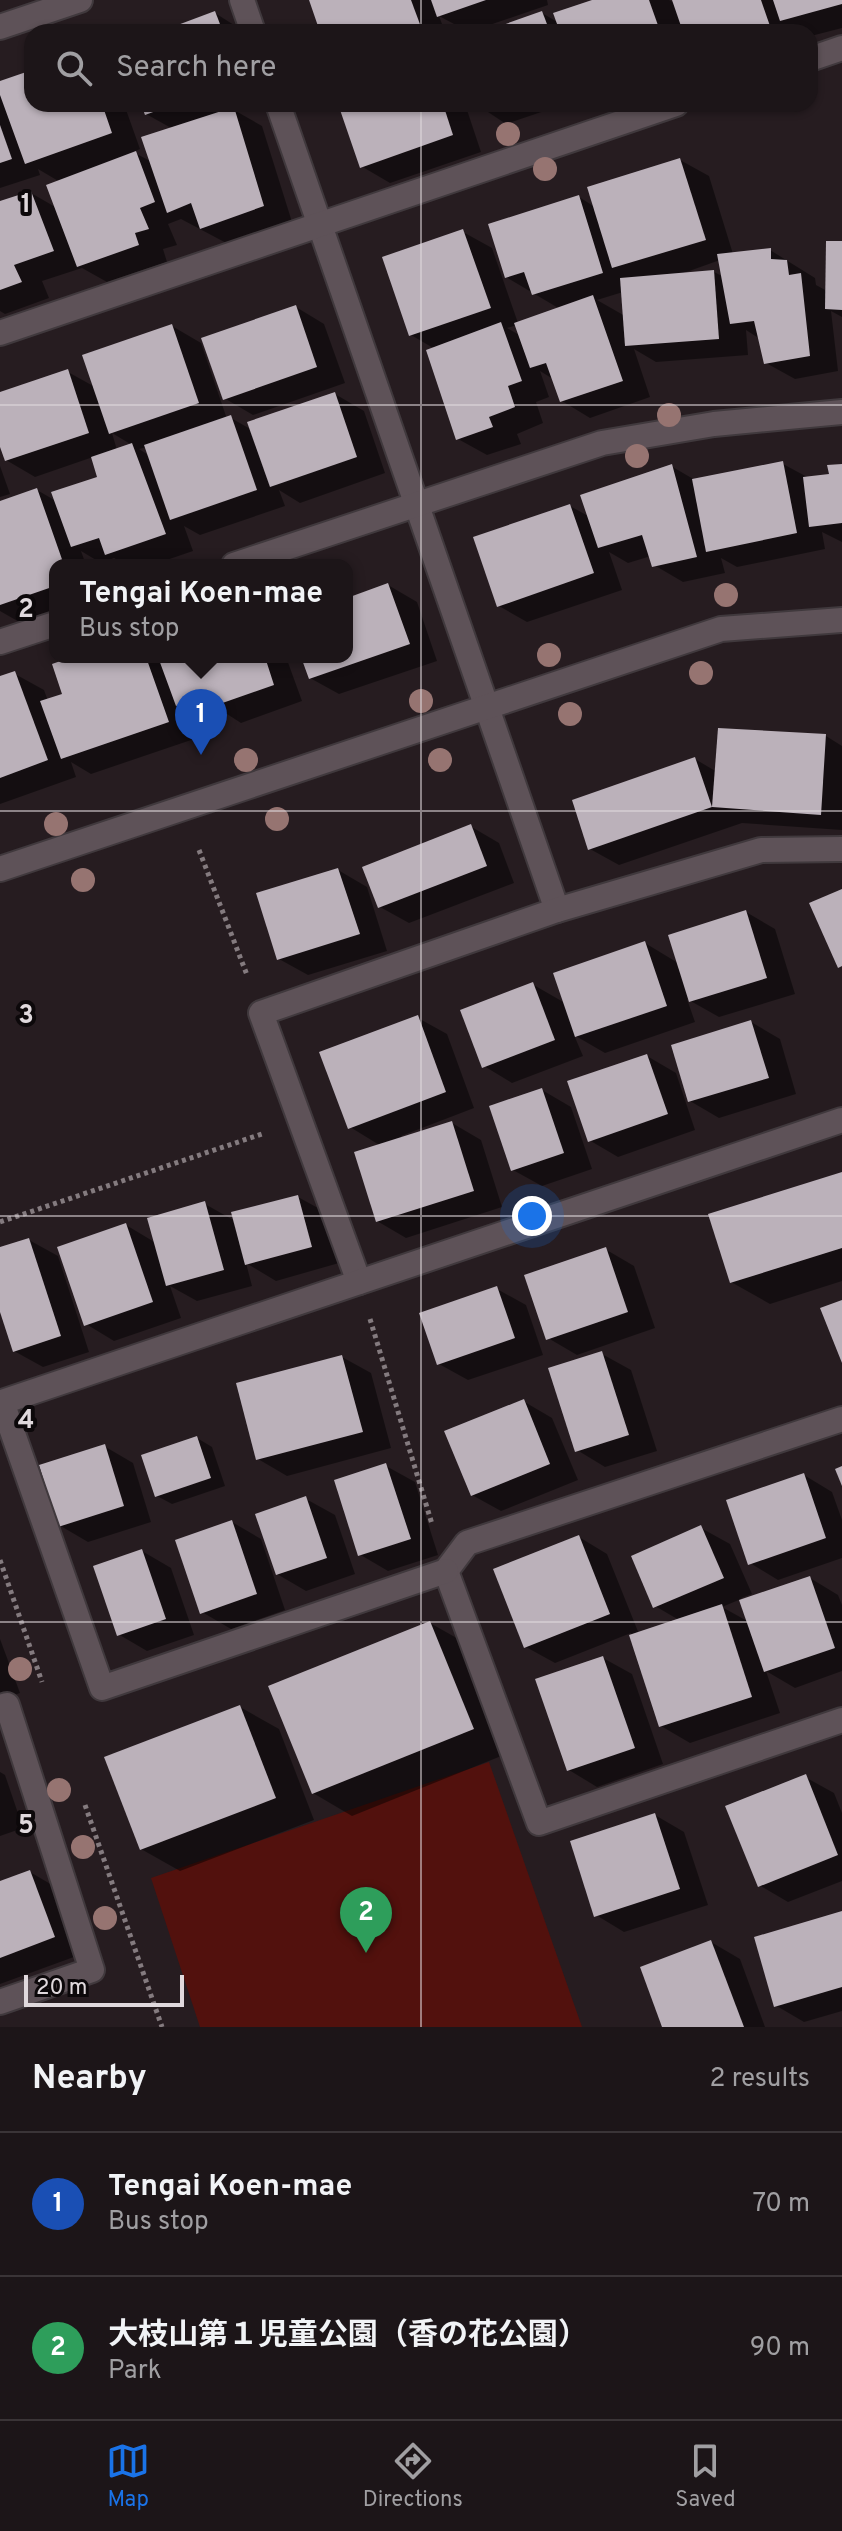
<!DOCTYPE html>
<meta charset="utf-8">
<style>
:root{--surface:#1c1518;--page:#251e21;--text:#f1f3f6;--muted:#a09fa2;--line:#3a3437;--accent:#1a73e8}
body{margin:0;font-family:Overpass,"Noto Sans JP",sans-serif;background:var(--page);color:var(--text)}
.scale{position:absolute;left:24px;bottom:20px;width:160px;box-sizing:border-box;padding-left:8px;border:4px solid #e0d9dd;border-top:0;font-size:22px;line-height:28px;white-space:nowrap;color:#e0d9dd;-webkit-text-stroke:6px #0c080a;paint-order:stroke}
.you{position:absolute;left:532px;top:1216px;width:28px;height:28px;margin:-20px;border:6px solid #fff;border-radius:50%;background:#1a73e8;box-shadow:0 0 0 12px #1a73e833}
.badge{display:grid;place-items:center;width:52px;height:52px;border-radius:50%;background:var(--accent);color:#fff;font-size:26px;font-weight:700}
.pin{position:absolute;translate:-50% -66px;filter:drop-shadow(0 2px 4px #0008)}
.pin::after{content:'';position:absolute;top:42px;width:28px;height:24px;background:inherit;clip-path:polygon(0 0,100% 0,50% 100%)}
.popup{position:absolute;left:49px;top:559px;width:304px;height:104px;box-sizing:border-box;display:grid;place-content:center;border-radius:16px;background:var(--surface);filter:drop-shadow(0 2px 6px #0005);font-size:26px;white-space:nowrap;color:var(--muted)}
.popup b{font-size:30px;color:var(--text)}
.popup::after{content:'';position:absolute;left:50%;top:100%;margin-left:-16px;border:16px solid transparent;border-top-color:var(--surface)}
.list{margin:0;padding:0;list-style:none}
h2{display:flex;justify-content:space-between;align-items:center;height:104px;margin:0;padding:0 32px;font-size:34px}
h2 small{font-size:26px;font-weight:400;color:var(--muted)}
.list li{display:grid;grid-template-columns:52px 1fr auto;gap:24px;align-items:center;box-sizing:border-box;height:144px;padding:0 32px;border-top:2px solid var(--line)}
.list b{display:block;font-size:30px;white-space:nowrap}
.list p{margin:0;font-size:26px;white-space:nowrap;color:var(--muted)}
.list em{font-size:26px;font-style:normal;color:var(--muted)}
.icon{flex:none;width:44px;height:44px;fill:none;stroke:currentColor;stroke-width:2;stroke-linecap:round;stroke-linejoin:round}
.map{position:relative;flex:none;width:842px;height:2027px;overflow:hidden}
.search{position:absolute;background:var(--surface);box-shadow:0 2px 6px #0004;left:24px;right:24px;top:24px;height:88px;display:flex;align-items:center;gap:20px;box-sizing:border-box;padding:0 28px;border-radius:24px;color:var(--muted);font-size:30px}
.sheet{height:392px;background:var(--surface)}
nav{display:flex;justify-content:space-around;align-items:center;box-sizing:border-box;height:112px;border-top:2px solid var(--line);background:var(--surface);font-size:22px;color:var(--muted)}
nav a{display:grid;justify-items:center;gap:4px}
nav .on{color:var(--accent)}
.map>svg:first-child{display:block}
.green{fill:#52110d}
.shadow{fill:#0007;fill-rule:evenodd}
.building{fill:#bbb1ba}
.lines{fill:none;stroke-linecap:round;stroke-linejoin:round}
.minor-casing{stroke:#40393d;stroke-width:28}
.path{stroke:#847b7f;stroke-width:5;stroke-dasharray:4 4;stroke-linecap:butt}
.minor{stroke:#5e5258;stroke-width:24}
.tree{fill:#967471}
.grid{fill:none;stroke:#e0d9dd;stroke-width:2;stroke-opacity:0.55}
.grid-label{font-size:26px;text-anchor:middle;font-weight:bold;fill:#e0d9dd;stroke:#0c080a;stroke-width:8;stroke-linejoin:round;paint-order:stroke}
</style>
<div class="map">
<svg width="842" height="2027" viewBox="0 0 842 2027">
<rect width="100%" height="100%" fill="#261c20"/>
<path class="green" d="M489,1762L582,2027H200L151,1878Z"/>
<g class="shadow">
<path d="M312,0H547L548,5L469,32L439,16L445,32H322Z"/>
<path d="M598,0H669L676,4L674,0H842V28L811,36L810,32L792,25L794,32H488L542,13L559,23Z"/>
<path d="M215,13L245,32H164Z"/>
<path d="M32,72V104H124L140,149L133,152L152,162L173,129L146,114L143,104H250L234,110L262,126L292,222L230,245L181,219L168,224L177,245L163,249L167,262L107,282L82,268L42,281L49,298L5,314L0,311V203L31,193L57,208L60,182L38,169L40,175L0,188V83Z"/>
<path d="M340,104H465L481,152L390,183L361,166Z"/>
<path d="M476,104H565L506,124Z"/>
<path d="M680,160L709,176L733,254L770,250L815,278L816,285L827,291L842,243V317L831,311L838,371L795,379L766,363L760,339L746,330L748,355L656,362L634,349L650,397L590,418L562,401L553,379L540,371L549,397L536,402L543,423L517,434L521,444L487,455L458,439L435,349L411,335L463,232L492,248L518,323L560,309L506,277L579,197L595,207ZM720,260L724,277L714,272L678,275ZM623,292L625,316L597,300ZM517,325L521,336L507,328Z"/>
<path d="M296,307L324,324L345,383L253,415L224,398Z"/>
<path d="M172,326L201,343L227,419L231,418L252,430L335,394L364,411L385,473L300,503L279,490L285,506L200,535L184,526L193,551L152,565H126L114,558L101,563L81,551L86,565H55V611L21,623L0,611V503L37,490L56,501L100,479L93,457L35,477L6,460L0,441V394L68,372L95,387ZM112,433L132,445L117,450ZM147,447L150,456L139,449Z"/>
<path d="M783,464L809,478L832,475L842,467V542L822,532L825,549L737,567L721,558L725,573L683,582L654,565L651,556L628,563L609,552L622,590L527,622L499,606L570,506L590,517L671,466L695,480Z"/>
<path d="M0,466L10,494L0,497Z"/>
<path d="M388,585L417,602L437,661L339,694L310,678L303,657H347V600Z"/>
<path d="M78,657H286L302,701L241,723L227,714L206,722L187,711L197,738L91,774L71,762L76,777L0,804V679L15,674L44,690L48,701L65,695Z"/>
<path d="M826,736L842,746V830L742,823L619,865L590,849L695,759L717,772Z"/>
<path d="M470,826L499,843L514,883L409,923L380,907Z"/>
<path d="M338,870L367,887L387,951L308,975L279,959Z"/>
<path d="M746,912L775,929L795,994L719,1017L687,999L695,1022L605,1053L574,1035L583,1056L512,1083L484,1066L532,984L565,1003L645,943L678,963Z"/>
<path d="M418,1018L447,1034L474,1108L401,1136L402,1139L452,1123L481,1140L502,1207L406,1238L377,1221L381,1146L350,1127Z"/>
<path d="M751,1022L780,1039L796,1094L719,1118L690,1101Z"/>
<path d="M647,1056L676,1073L695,1130L618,1157L589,1140Z"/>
<path d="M542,1090L571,1107L592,1169L542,1186L513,1170Z"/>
<path d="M842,1174V1281L770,1304L731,1282Z"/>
<path d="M298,1197L327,1213L339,1263L276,1281L246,1263L252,1286L197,1301L170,1286L181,1318L114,1341L86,1324L126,1225L156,1243L205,1204L235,1221Z"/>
<path d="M29,1240L58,1256L89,1352L43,1367L14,1351L0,1305V1249Z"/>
<path d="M605,1249L634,1266L655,1328L577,1355L548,1338Z"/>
<path d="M497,1289L526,1305L543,1355L468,1380L439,1364Z"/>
<path d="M602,1354L631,1370L657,1451L605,1467L577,1450Z"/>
<path d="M342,1357L371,1373L391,1448L287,1476L258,1459Z"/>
<path d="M523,1401L552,1418L578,1480L501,1511L472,1495Z"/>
<path d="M197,1438L212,1447L225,1486L172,1504L157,1496Z"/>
<path d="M104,1446L133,1463L151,1522L88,1542L59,1525Z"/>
<path d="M386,1466L415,1482L438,1555L388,1571L359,1554Z"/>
<path d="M804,1475L832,1492L842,1520V1558L778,1580L750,1563Z"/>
<path d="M306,1499L335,1515L355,1574L306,1591L277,1574Z"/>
<path d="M232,1522L261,1539L285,1610L231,1629L202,1612Z"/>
<path d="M701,1528L730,1544L752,1594L741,1598L742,1601L810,1578L838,1595L842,1605V1671L795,1688L766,1671L780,1713L690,1743L661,1726L631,1633L555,1663L526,1647L579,1537L607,1554L639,1634L679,1620L655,1606ZM741,1599L749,1622L722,1607Z"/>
<path d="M142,1551L171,1568L194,1635L147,1651L118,1634Z"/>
<path d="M430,1623L469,1645L511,1752L352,1816L313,1793Z"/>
<path d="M0,1639L20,1693L0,1700Z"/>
<path d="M603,1658L632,1674L663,1764L597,1787L569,1770Z"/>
<path d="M240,1707L279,1729L314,1820L180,1871L141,1849Z"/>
<path d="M0,1772L5,1775L23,1828L0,1836Z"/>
<path d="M805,1777L834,1793L842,1813V1881L788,1902L759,1885Z"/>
<path d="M655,1815L684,1832L708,1905L624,1932L596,1915Z"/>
<path d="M30,1872L59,1889L82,1954L0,1984V1883Z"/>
<path d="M842,1913V2011L804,2022L775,2005Z"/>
<path d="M711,1942L740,1959L765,2027H665Z"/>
</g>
<g class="building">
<path d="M309,0H411L421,27L405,32H320Z"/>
<path d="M431,0H486L437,17Z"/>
<path d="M592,0H649L660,31L560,32L553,13Z"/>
<path d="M672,0H761L770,26L751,32H683Z"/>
<path d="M773,0H842V4L780,21Z"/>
<path d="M215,11L223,32H159Z"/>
<path d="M542,11L550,32H483Z"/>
<path d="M32,70V104H102L112,133L25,164L0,95V81Z"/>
<path d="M141,104H175L145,115Z"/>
<path d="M338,104H443L453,135L360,168Z"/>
<path d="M234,107L264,206L200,229L191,203L167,213L141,137Z"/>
<path d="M0,125L12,159L0,163Z"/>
<path d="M136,151L155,202L140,208L149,229L135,233L139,245L77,267L46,185Z"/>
<path d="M680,158L706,240L612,268L587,187Z"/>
<path d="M31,191L54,251L14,265L22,282L0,290V201Z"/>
<path d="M579,195L603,273L532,295L524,272L505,278L488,224Z"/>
<path d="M463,229L491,308L409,336L382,257Z"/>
<path d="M826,241H842V310L825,309Z"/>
<path d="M771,248V259L787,260L789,275L801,273L810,356L764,364L754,321L730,324L717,254Z"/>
<path d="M714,270L719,339L625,346L620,278Z"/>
<path d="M593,295L623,381L560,402L546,363L530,368L514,323Z"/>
<path d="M296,305L317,367L223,400L201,338Z"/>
<path d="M501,322L522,381L508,386L515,407L489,417L493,427L456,440L426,350Z"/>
<path d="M172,324L199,403L109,434L82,355Z"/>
<path d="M68,369L89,433L5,461L0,447V392Z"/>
<path d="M335,392L357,457L270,487L247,422Z"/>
<path d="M231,415L257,490L170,520L144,445Z"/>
<path d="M132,443L166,534L105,555L99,538L71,547L51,492L97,477L91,457Z"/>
<path d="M783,461L797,533L706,552L692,479Z"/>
<path d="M672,464L697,557L652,567L642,535L598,548L580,495Z"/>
<path d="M842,464V523L809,527L803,477L829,474L827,465Z"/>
<path d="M37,488L64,565H55V586L0,605V501Z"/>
<path d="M570,504L594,573L497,607L473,537Z"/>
<path d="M388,583L410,644L309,679L301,657H347V598Z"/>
<path d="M72,657H146L169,722L61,759L40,701L62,694L52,664Z"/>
<path d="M158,657H265L274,685L211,707L207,696L176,706Z"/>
<path d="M15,671L48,760L0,778V676Z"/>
<path d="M718,728L826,734L821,815L712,807Z"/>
<path d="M695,757L712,807L588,850L572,800Z"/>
<path d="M471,824L487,866L378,908L362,867Z"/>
<path d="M338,868L360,934L277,960L256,893Z"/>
<path d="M842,889V966L838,968L809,903Z"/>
<path d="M746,910L767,978L689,1002L668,935Z"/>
<path d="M645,941L667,1006L575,1037L553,973Z"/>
<path d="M533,982L555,1040L482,1068L460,1010Z"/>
<path d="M418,1015L446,1092L348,1129L319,1052Z"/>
<path d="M751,1020L769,1078L688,1102L671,1045Z"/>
<path d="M647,1054L668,1114L588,1142L567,1081Z"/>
<path d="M542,1088L564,1153L511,1171L489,1106Z"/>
<path d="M452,1121L474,1191L376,1222L354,1152Z"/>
<path d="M842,1172V1248L730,1283L708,1214Z"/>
<path d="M298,1195L312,1247L245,1265L231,1212Z"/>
<path d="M205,1201L224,1270L166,1286L147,1218Z"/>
<path d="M126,1223L153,1302L84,1326L57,1247Z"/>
<path d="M29,1238L61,1336L13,1352L0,1312V1247Z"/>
<path d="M606,1247L628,1312L546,1340L524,1275Z"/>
<path d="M497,1286L515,1338L437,1365L419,1313Z"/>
<path d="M842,1300V1363L820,1308Z"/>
<path d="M602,1351L629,1435L575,1452L548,1368Z"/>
<path d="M342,1355L363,1432L256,1460L236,1383Z"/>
<path d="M524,1399L550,1464L471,1496L444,1431Z"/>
<path d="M197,1436L211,1478L155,1497L141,1455Z"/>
<path d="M105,1444L124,1506L58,1527L39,1465Z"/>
<path d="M386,1463L411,1539L358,1556L334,1480Z"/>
<path d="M842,1466V1486L835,1469Z"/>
<path d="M804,1473L826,1538L748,1565L726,1500Z"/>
<path d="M306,1496L327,1558L276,1575L255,1514Z"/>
<path d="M232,1520L257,1594L200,1614L175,1540Z"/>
<path d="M701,1525L724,1578L653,1608L631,1556Z"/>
<path d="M579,1535L610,1614L524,1648L493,1569Z"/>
<path d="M142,1549L166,1619L117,1636L93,1566Z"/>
<path d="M810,1576L835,1648L764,1672L739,1600Z"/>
<path d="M722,1604L752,1697L659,1727L629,1635Z"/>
<path d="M430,1621L474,1729L312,1794L268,1686Z"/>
<path d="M603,1656L635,1748L567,1771L535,1679Z"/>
<path d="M240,1705L276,1798L140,1850L104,1757Z"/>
<path d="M806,1774L838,1855L758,1887L725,1806Z"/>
<path d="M655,1813L680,1889L594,1917L570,1841Z"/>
<path d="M30,1870L55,1937L0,1958V1881Z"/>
<path d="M842,1911V1987L774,2007L754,1937Z"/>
<path d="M711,1940L744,2027H662L640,1967Z"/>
</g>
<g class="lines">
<defs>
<g id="minor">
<path d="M242,0L253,32"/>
<path d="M0,27L80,0"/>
<path d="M810,59L842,48"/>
<path d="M278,104L557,910"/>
<path d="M0,333L676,104"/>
<path d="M234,565L602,443L714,424L842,412"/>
<path d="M0,642L55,624"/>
<path d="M0,869L721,629L842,620"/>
<path d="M359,1282L261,1013L557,910L761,850L842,849"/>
<path d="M842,1419L467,1543L446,1571L539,1823L842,1720"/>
<path d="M446,1571L102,1688L2,1402L842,1120"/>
<path d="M0,1707L7,1705L92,1970L0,2002"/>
</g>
</defs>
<use href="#minor" class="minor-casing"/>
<g class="path">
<path d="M199,850L247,975"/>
<path d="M0,1222L262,1134"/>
<path d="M370,1319L432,1524"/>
<path d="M0,1560L42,1682"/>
<path d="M85,1805L162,2027"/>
</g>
<use href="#minor" class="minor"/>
</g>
<g class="tree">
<circle cx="508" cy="134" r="12"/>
<circle cx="545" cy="169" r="12"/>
<circle cx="669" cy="415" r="12"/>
<circle cx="637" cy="456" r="12"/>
<circle cx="726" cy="595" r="12"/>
<circle cx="549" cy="655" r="12"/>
<circle cx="701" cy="673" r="12"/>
<circle cx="421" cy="701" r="12"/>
<circle cx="570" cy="714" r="12"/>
<circle cx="246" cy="760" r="12"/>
<circle cx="440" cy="760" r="12"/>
<circle cx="277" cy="819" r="12"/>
<circle cx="56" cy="824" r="12"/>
<circle cx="83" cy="880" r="12"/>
<circle cx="20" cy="1669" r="12"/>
<circle cx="59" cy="1790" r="12"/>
<circle cx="83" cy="1847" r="12"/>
<circle cx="105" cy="1918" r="12"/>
</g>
<path class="grid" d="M421,0V32M421,104V2027M0,405H842M0,811H842M0,1216H842M0,1622H842"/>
<g class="grid-label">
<text x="26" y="212">1</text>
<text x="26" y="617">2</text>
<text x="26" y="1023">3</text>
<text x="26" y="1428">4</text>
<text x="26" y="1833">5</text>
</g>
</svg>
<div class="scale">20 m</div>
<div class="you"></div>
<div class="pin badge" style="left:201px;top:755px;background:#1a4fb4">1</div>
<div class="popup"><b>Tengai Koen-mae</b>Bus stop</div>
<div class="pin badge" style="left:366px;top:1953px;background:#2e9e5b">2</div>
<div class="search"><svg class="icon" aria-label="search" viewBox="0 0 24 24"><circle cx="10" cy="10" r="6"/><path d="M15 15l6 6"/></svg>Search here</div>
</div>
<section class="sheet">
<h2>Nearby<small>2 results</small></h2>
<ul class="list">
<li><span class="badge" style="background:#1a4fb4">1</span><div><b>Tengai Koen-mae</b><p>Bus stop</p></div><em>70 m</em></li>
<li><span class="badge" style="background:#2e9e5b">2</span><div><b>大枝山第１児童公園（香の花公園）</b><p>Park</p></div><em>90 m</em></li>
</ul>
</section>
<nav>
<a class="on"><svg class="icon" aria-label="map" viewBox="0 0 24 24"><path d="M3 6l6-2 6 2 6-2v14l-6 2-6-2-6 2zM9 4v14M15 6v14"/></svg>Map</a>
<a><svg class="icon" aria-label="directions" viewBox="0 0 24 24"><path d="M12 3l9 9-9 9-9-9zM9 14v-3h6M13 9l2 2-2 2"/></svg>Directions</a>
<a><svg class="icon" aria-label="saved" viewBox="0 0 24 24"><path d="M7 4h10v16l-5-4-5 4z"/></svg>Saved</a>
</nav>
